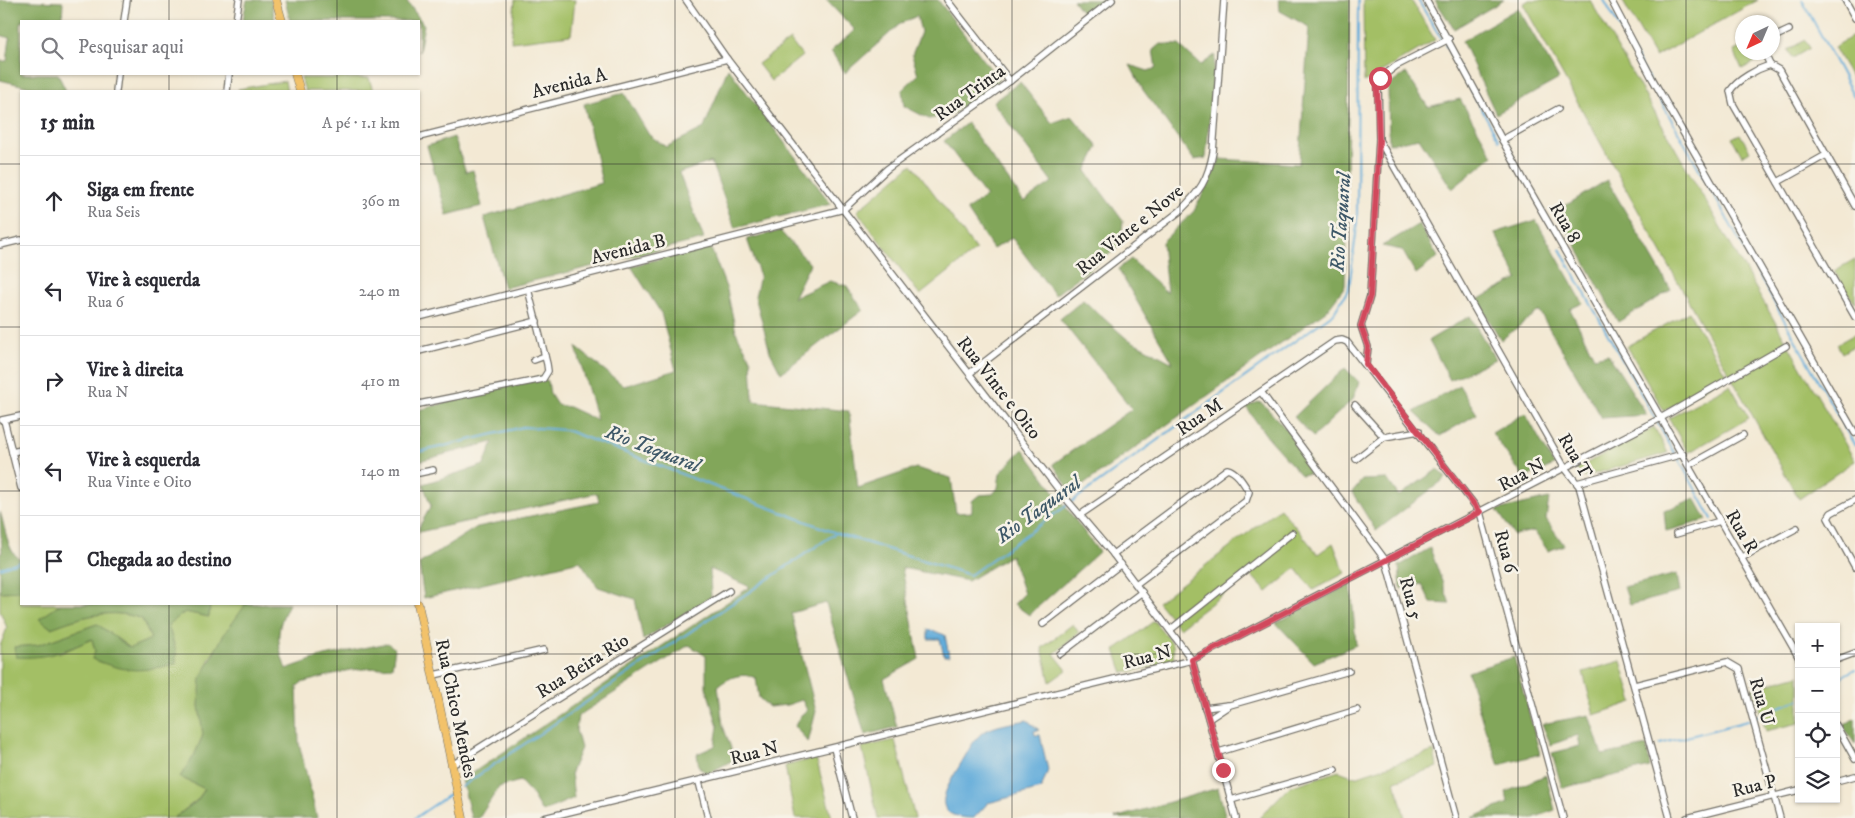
<!DOCTYPE html>
<html lang="pt">
<meta charset="utf-8">
<style>
:root{--surface:#fff;--page:#f2f2f3;--text:#2b2b33;--muted:#7c7c81;--line:#e1e1e2}
body{margin:0;font-family:"IM FELL DW Pica",serif;background:var(--page);color:var(--text)}
.controls{position:absolute;right:15px;bottom:15px;display:grid;overflow:hidden;border-radius:0px;box-shadow:0 1px 4px #0004}
.controls button{width:45px;height:45px;display:grid;place-items:center;padding:0;border:0;border-bottom:1px solid var(--line);background:var(--surface);color:var(--text);font:25px sans-serif}
.compass{position:absolute;left:1735px;top:15px;width:45px;height:45px;border-radius:50%;background:var(--surface);box-shadow:0 1px 4px #0004;rotate:224deg}
.stop{position:absolute;width:15px;height:15px;margin:-11px;border:4px solid #d1495b;border-radius:50%;background:#fff}
.stop.end{background:#d1495b;border-color:#fff;box-shadow:0 1px 5px #0008}
.list{margin:0;padding:0;list-style:none}
h2{display:flex;justify-content:space-between;align-items:center;height:65px;margin:0;padding:0 20px;font-size:21px}
h2 small{font-size:16px;font-weight:400;color:var(--muted)}
.list li{display:grid;grid-template-columns:32px 1fr auto;gap:15px;align-items:center;box-sizing:border-box;height:90px;padding:0 20px;border-top:1px solid var(--line)}
.list b{display:block;font-size:19px;white-space:nowrap}
.list p{margin:0;font-size:16px;white-space:nowrap;color:var(--muted)}
.list em{font-size:16px;font-style:normal;color:var(--muted)}
.icon{flex:none;width:28px;height:28px;fill:none;stroke:currentColor;stroke-width:2;stroke-linecap:round;stroke-linejoin:round}
.map{position:relative;flex:none;width:1855px;height:818px;overflow:hidden}
.search{position:absolute;background:var(--surface);box-shadow:0 1px 4px #0004;left:20px;top:20px;width:400px;height:55px;display:flex;align-items:center;gap:12px;box-sizing:border-box;padding:0 18px;border-radius:0px;color:var(--muted);font-size:19px}
.panel{position:absolute;background:var(--surface);box-shadow:0 1px 4px #0004;left:20px;top:90px;width:400px;height:515px;border-radius:0px}
.map>svg:first-child{display:block}
.green{fill:#a3bf65;stroke:#677548}
.forest{fill:#82a65a;stroke:#566842}
.water{fill:#62acda;stroke:#466c82}
.lines{fill:none;stroke-linecap:round;stroke-linejoin:round}
.stream{stroke:#62acda;stroke-width:2}
.minor-casing{stroke:#716e66;stroke-width:8}
.major-casing{stroke:#716e66;stroke-width:9}
.minor{stroke:#fff;stroke-width:5.5}
.major{stroke:#f2c26a;stroke-width:8}
.route{stroke:#d1495b;stroke-width:6}
.grid{fill:none;stroke:#2b2b2b;stroke-width:1;stroke-opacity:0.55}
.labels{text-anchor:middle;stroke-width:5;stroke-linejoin:round;paint-order:stroke}
.street-label{font-size:19px;fill:#2b2b2b;stroke:#f7f3e8}
.water-label{font-size:20px;font-style:italic;fill:#3e5868;stroke:#f7f3e8}
</style>
<div class="map">
<svg width="1855" height="818" viewBox="0 0 1855 818">
<rect width="100%" height="100%" fill="#f7f3e8"/>
<filter id="ink" filterUnits="userSpaceOnUse"><feTurbulence type="fractalNoise" baseFrequency=".02" numOctaves="2"/><feDisplacementMap in="SourceGraphic" scale="10" xChannelSelector="R" yChannelSelector="G"/><feConvolveMatrix kernelMatrix="1 2 1 2 8 2 1 2 1" color-interpolation-filters="sRGB"/></filter>
<filter id="wash" filterUnits="userSpaceOnUse"><feTurbulence type="fractalNoise" baseFrequency=".0096" numOctaves="4" result="noise"/><feDisplacementMap in="SourceGraphic" scale="20" xChannelSelector="R" yChannelSelector="G"/><feGaussianBlur stdDeviation="1.12" result="paint"/><feColorMatrix in="noise" values="0 0 0 0 0 0 0 0 0 0 0 0 0 0 0 0 0 1.4 0 .05"/><feComposite in="paint" operator="in"/></filter>
<g filter="url(#wash)">
<rect width="100%" height="100%" fill="#f3e9d4"/>
<g class="green">
<path d="M515,0H575L571,35L511,42Z"/>
<path d="M1363,0H1411L1435,40L1364,82Z"/>
<path d="M1529,0H1590L1855,461L1799,499L1523,4Z"/>
<path d="M1622,0H1758L1655,57Z"/>
<path d="M1855,35V84L1834,47Z"/>
<path d="M790,40L802,56L771,81L758,64Z"/>
<path d="M1805,40L1810,48L1793,58L1788,50Z"/>
<path d="M1742,47V52L1761,53L1764,57L1742,69L1734,51Z"/>
<path d="M301,78H369L373,91H305Z"/>
<path d="M285,81L287,91H239L238,89Z"/>
<path d="M1740,134L1750,151L1742,156L1732,138Z"/>
<path d="M912,164L976,250L920,295L857,211Z"/>
<path d="M1855,259V302H1854L1834,271Z"/>
<path d="M1689,312L1727,376L1664,411L1627,346Z"/>
<path d="M1855,334V345L1842,353L1837,344Z"/>
<path d="M1730,385L1749,418L1688,453L1669,418Z"/>
<path d="M1654,427L1668,453L1583,477L1576,469Z"/>
<path d="M1280,508L1318,554L1333,543L1345,573L1313,590L1296,568L1267,592L1250,574L1179,628L1158,602Z"/>
<path d="M21,591V604H61L40,619L51,628C80,617 112,607 142,619L151,639L130,648L97,624L38,645L14,647L61,653L92,639L95,651L92,659L176,651L168,625L185,612L209,617V604H246L209,659L199,705L203,735L194,756L180,777L205,789L197,800L174,818H0V646L7,628L0,611V592Z"/>
<path d="M1154,621L1173,644L1174,662L1123,673L1115,650Z"/>
<path d="M1073,624L1079,633L1054,654L1067,670L1050,682L1042,648Z"/>
<path d="M1621,661L1633,702L1594,715L1583,672Z"/>
<path d="M1799,675V723L1766,731L1753,688Z"/>
<path d="M895,740L915,818H878L862,747Z"/>
<path d="M1434,751L1437,767L1395,781L1405,818H1259L1289,787L1339,771L1355,777Z"/>
<path d="M816,758L832,818H795L785,766Z"/>
</g>
<g class="forest">
<path d="M0,0L63,2L62,21H21V74H58L66,91H37V89L0,80V61H7L10,38L0,35Z"/>
<path d="M247,0H271L275,21H245L243,19Z"/>
<path d="M285,0H406L424,25L419,52V21H290Z"/>
<path d="M826,0H938L999,80L951,115L929,119L904,106L902,90L918,75L912,55L921,32L917,16L901,23L845,73L831,51L855,30Z"/>
<path d="M1073,0H1104L1084,15Z"/>
<path d="M1279,0H1350L1345,286L1327,310L1072,493L1053,464L1132,409L1060,319L1083,300L1126,338L1173,363L1118,269L1131,259L1167,293L1162,242L1194,211L1220,159L1299,164L1309,27L1280,11Z"/>
<path d="M1435,0H1504L1454,29Z"/>
<path d="M1518,8L1559,79L1496,114L1462,41Z"/>
<path d="M1160,44L1179,45L1201,65L1215,55L1206,158L1194,160L1143,90L1130,65L1148,71L1156,68L1153,50Z"/>
<path d="M728,68L831,204L735,228L711,162L679,173L704,239L504,288L484,217L602,183L584,104L624,93L649,135L666,147L704,128Z"/>
<path d="M1406,73L1428,107L1460,99L1493,156L1452,189L1419,138L1389,144L1388,86Z"/>
<path d="M1020,82L1052,123L1072,116L1098,147L1086,171L1123,221L1120,246L1055,295L1012,238L993,249L967,210L986,196L944,141L967,123L1024,202L1052,182L993,102Z"/>
<path d="M454,137L466,172L473,170L482,206L447,215L427,146Z"/>
<path d="M1607,180L1671,290L1618,322L1557,211Z"/>
<path d="M1536,220L1583,303L1570,309L1594,357L1608,354L1647,415L1602,418L1539,311L1501,340L1477,300L1518,279L1495,233Z"/>
<path d="M1419,224L1438,257L1416,274L1402,250L1382,246Z"/>
<path d="M780,231L810,264L793,298L830,281L847,286L863,310L781,373L770,352L755,296L760,276L747,239Z"/>
<path d="M710,246L727,290L736,332L751,360L753,401L849,411L858,488L916,468L951,478L956,513L972,512V501L979,495L993,494L998,488L1000,473L1023,449L1099,552L1029,615L1014,604L1024,594L1011,555L968,581L902,568L919,659L884,679L897,727L865,735L826,603L791,613L816,711L808,743L795,726L800,716L807,710L802,700L787,705L769,707L759,698L756,678C741,672 730,677 718,686L723,726L735,759L707,774L699,767L697,754L715,746L718,726L706,687V656L689,645L578,716L576,730L581,748L571,772L574,798L542,812L531,793L520,781L499,787L479,818H471L462,780L750,587L710,569L711,597L643,640L635,599L598,587L580,561L424,598L419,564L477,527L599,502L597,493L419,532V527L431,506L423,484L484,465L493,442L419,461V410L539,377L548,381L550,394L557,405L569,407L597,420L576,347L624,386L676,370L661,313L631,266Z"/>
<path d="M1470,316L1495,359L1450,380L1429,340Z"/>
<path d="M1345,368L1359,382L1353,399L1313,437L1294,417Z"/>
<path d="M1459,385L1477,414L1440,436L1414,412Z"/>
<path d="M1258,402L1262,403L1286,429L1297,447L1311,462L1310,473L1301,475L1268,438L1246,407Z"/>
<path d="M1525,413L1554,465L1524,478L1492,433Z"/>
<path d="M1438,469L1446,478L1376,531L1352,492L1362,480L1387,479L1399,496Z"/>
<path d="M1549,498L1546,519L1564,545L1548,551L1534,531L1514,535L1497,510Z"/>
<path d="M1695,498L1707,520L1666,531L1664,511Z"/>
<path d="M0,512C5,525 7,554 21,559V591L0,592V553H2Z"/>
<path d="M1430,548L1450,604L1431,603L1422,584L1401,589L1399,566Z"/>
<path d="M1677,574L1680,592L1630,605L1624,587Z"/>
<path d="M1351,584L1356,645L1314,663L1276,623Z"/>
<path d="M61,604H210L209,617L185,612L168,625L176,651V664C139,672 128,673 92,659L95,651L92,639C66,651 45,659 16,657L14,647L38,645L97,624L130,648L151,639L142,619C112,607 80,617 51,628L39,619Z"/>
<path d="M246,604H289C276,628 276,643 286,669L320,657L388,643L395,649L392,667L350,670L301,683L297,687L299,743L317,818H174L197,801L205,789L180,777L194,756L203,735L199,705L201,678L223,636Z"/>
<path d="M1514,657L1540,754L1499,765L1483,723L1468,672Z"/>
<path d="M1589,715L1602,755L1647,746L1650,767L1562,788L1552,753L1580,746L1578,735L1551,745L1542,724Z"/>
<path d="M1855,718V744L1843,726Z"/>
<path d="M1546,775L1555,810L1533,818H1472L1508,803L1506,792Z"/>
<path d="M1218,788L1226,818H1115Z"/>
</g>
<g class="water">
<path d="M928,629L945,635L949,656H944L940,639H928Z"/>
<path d="M1027,720L1039,730L1034,731L1035,735H1040L1048,770L1041,789L988,803L974,818C928,818 944,791 960,765C967,754 972,741 982,733C994,725 1013,723 1027,720Z"/>
</g>
<g class="lines">
<g class="stream">
<path d="M1418,0L1442,40"/>
<path d="M1604,0L1855,446"/>
<path d="M1802,0L1855,98"/>
<path d="M1445,44L1499,140"/>
<path d="M1560,249L1675,454"/>
<path d="M419,452L523,427L566,430L836,533L970,575L1334,313L1349,288L1357,226L1358,0"/>
<path d="M1678,458L1712,519"/>
<path d="M0,568L21,561"/>
<path d="M1836,680L1855,669"/>
<path d="M1660,744L1751,720L1764,712L1799,700"/>
<path d="M461,787L836,533"/>
<path d="M415,818L453,792"/>
</g>
</g>
</g>
<g filter="url(#ink)">
<g class="lines">
<defs>
<g id="minor">
<path d="M686,0L727,59L1062,494L1113,554L1192,660L1236,818"/>
<path d="M947,0L1010,81"/>
<path d="M1426,0L1525,182L1799,658"/>
<path d="M1611,0L1652,78L1855,433"/>
<path d="M1845,0L1855,18"/>
<path d="M124,21L127,0"/>
<path d="M236,21L239,0"/>
<path d="M1772,38L1789,30"/>
<path d="M1764,52L1770,65"/>
<path d="M116,91L118,74"/>
<path d="M227,91L229,74"/>
<path d="M419,137L727,59"/>
<path d="M1379,140L1565,468L1579,486L1670,818"/>
<path d="M1502,140L1558,109"/>
<path d="M1778,182L1826,155"/>
<path d="M1855,206L1779,70L1770,65C1757,69 1738,79 1730,91L1733,104L1855,317"/>
<path d="M0,245L21,240"/>
<path d="M419,317L844,209L887,169L1010,81L1112,0"/>
<path d="M419,351L537,321"/>
<path d="M534,360L545,356"/>
<path d="M1366,364L1368,347L1361,326L1370,296L1379,140L1378,80L1396,66L1449,39"/>
<path d="M970,373L1180,211C1200,191 1208,180 1213,152L1224,0"/>
<path d="M1261,392L1386,561L1456,818"/>
<path d="M419,404L543,379L548,371L547,364L528,289"/>
<path d="M1355,405L1384,437L1419,431"/>
<path d="M2,420L21,416"/>
<path d="M4,420L21,488"/>
<path d="M12,452L21,450"/>
<path d="M1356,459L1384,437"/>
<path d="M1689,465L1743,435"/>
<path d="M419,473L433,470"/>
<path d="M1577,483L1683,454"/>
<path d="M1855,500L1831,513L1828,518L1855,567"/>
<path d="M1080,515L1335,341L1342,340L1347,342L1480,512L1563,818"/>
<path d="M1676,534L1720,521"/>
<path d="M1113,554L1227,469C1237,471 1244,484 1249,492L1246,501L1136,584"/>
<path d="M1741,558L1797,528"/>
<path d="M1043,624L1121,564"/>
<path d="M1170,630L1292,533"/>
<path d="M1060,654L1142,592"/>
<path d="M1836,660L1855,653"/>
<path d="M434,675L544,650"/>
<path d="M1635,685L1727,662L1739,669L1780,818"/>
<path d="M1205,708L1228,705"/>
<path d="M1209,719L1230,705L1349,671"/>
<path d="M1836,725L1855,759"/>
<path d="M834,748L852,818"/>
<path d="M1219,752L1357,710"/>
<path d="M452,765L729,591"/>
<path d="M1836,781L1855,776"/>
<path d="M699,782L708,818"/>
<path d="M1231,800L1335,770"/>
<path d="M544,818L1192,660L1659,419L1786,346"/>
<path d="M1687,818L1799,790"/>
</g>
<g id="major">
<path d="M276,0L282,21"/>
<path d="M295,74L300,91"/>
<path d="M418,604L463,818"/>
</g>
</defs>
<use href="#minor" class="minor-casing"/>
<use href="#major" class="major-casing"/>
<use href="#minor" class="minor"/>
<use href="#major" class="major"/>
</g>
</g>
<g class="lines" filter="url(#ink)">
<path class="route" d="M1223,770L1192,660L1480,512L1366,364L1368,347L1361,326L1370,296L1379,140L1377,84L1380,78"/>
</g>
<path class="grid" d="M169,0V21M337,0V21M506,0V818M675,0V818M843,0V818M1012,0V818M1180,0V818M1349,0V818M1518,0V818M1686,0V818M169,74V91M337,74V91M0,164H21M419,164H1855M0,327H21M419,327H1855M0,491H21M419,491H1855M169,604V818M337,604V818M0,654H1799M1836,654H1855"/>
<g class="labels">
<g class="street-label">
<text transform="translate(569 82) rotate(-14)" y="7">Avenida A</text>
<text transform="translate(969 92) rotate(-36)" y="7">Rua Trinta</text>
<text transform="translate(1566 222) rotate(60)" y="7">Rua 8</text>
<text transform="translate(1129 229) rotate(-39)" y="7">Rua Vinte e Nove</text>
<text transform="translate(628 248) rotate(-14)" y="7">Avenida B</text>
<text transform="translate(1000 387) rotate(52)" y="7">Rua Vinte e Oito</text>
<text transform="translate(1199 416) rotate(-34)" y="7">Rua M</text>
<text transform="translate(1576 455) rotate(59)" y="7">Rua T</text>
<text transform="translate(1521 474) rotate(-28)" y="7">Rua N</text>
<text transform="translate(1743 531) rotate(60)" y="7">Rua R</text>
<text transform="translate(1507 551) rotate(75)" y="7">Rua 6</text>
<text transform="translate(1412 598) rotate(75)" y="7">Rua 5</text>
<text transform="translate(1147 656) rotate(-14)" y="7">Rua N</text>
<text transform="translate(582 665) rotate(-32)" y="7">Rua Beira Rio</text>
<text transform="translate(1763 701) rotate(74)" y="7">Rua U</text>
<text transform="translate(457 708) rotate(78)" y="7">Rua Chico Mendes</text>
<text transform="translate(754 752) rotate(-14)" y="7">Rua N</text>
<text transform="translate(1754 785) rotate(-14)" y="7">Rua P</text>
</g>
<g class="water-label">
<text transform="translate(1340 222) rotate(-86)" y="7">Rio Taquaral</text>
<text transform="translate(653 448) rotate(21)" y="7">Rio Taquaral</text>
<text transform="translate(1038 509) rotate(-36)" y="7">Rio Taquaral</text>
</g>
</g>
</svg>
<div class="controls">
<button>+</button>
<button>−</button>
<button><svg class="icon" aria-label="locate" viewBox="0 0 24 24"><circle cx="12" cy="12" r="6"/><path d="M12 2v4M12 18v4M2 12h4M18 12h4"/></svg></button>
<button><svg class="icon" aria-label="layers" viewBox="0 0 24 24"><path d="M12 4l9 5-9 5-9-5zM3 14l9 5 9-5"/></svg></button>
</div>
<svg class="compass" viewBox="-18 -18 36 36"><path d="M0-13l5 13h-10z" fill="#e53935"/><path d="M0 13l5-13h-10z" fill="#7c7c81"/></svg>
<div class="stop" style="left:1380px;top:78px"></div>
<div class="stop end" style="left:1223px;top:770px"></div>
<div class="search"><svg class="icon" aria-label="search" viewBox="0 0 24 24"><circle cx="10" cy="10" r="6"/><path d="M15 15l6 6"/></svg>Pesquisar aqui</div>
<section class="panel">
<h2>15 min<small>A pé · 1.1 km</small></h2>
<ul class="list">
<li><svg class="icon" aria-label="ahead" viewBox="0 0 24 24"><path d="M12 20V5M6 11l6-6 6 6"/></svg><div><b>Siga em frente</b><p>Rua Seis</p></div><em>360 m</em></li>
<li><svg class="icon" aria-label="left" viewBox="0 0 24 24"><path d="M17 20v-9H6M10 6l-5 5 5 5"/></svg><div><b>Vire à esquerda</b><p>Rua 6</p></div><em>240 m</em></li>
<li><svg class="icon" aria-label="right" viewBox="0 0 24 24"><path d="M7 20v-9h11M14 6l5 5-5 5"/></svg><div><b>Vire à direita</b><p>Rua N</p></div><em>410 m</em></li>
<li><svg class="icon" aria-label="left" viewBox="0 0 24 24"><path d="M17 20v-9H6M10 6l-5 5 5 5"/></svg><div><b>Vire à esquerda</b><p>Rua Vinte e Oito</p></div><em>140 m</em></li>
<li><svg class="icon" aria-label="arrive" viewBox="0 0 24 24"><path d="M6 21V4h12l-3 4 3 4H6"/></svg><div><b>Chegada ao destino</b></div></li>
</ul>
</section>
</div>
